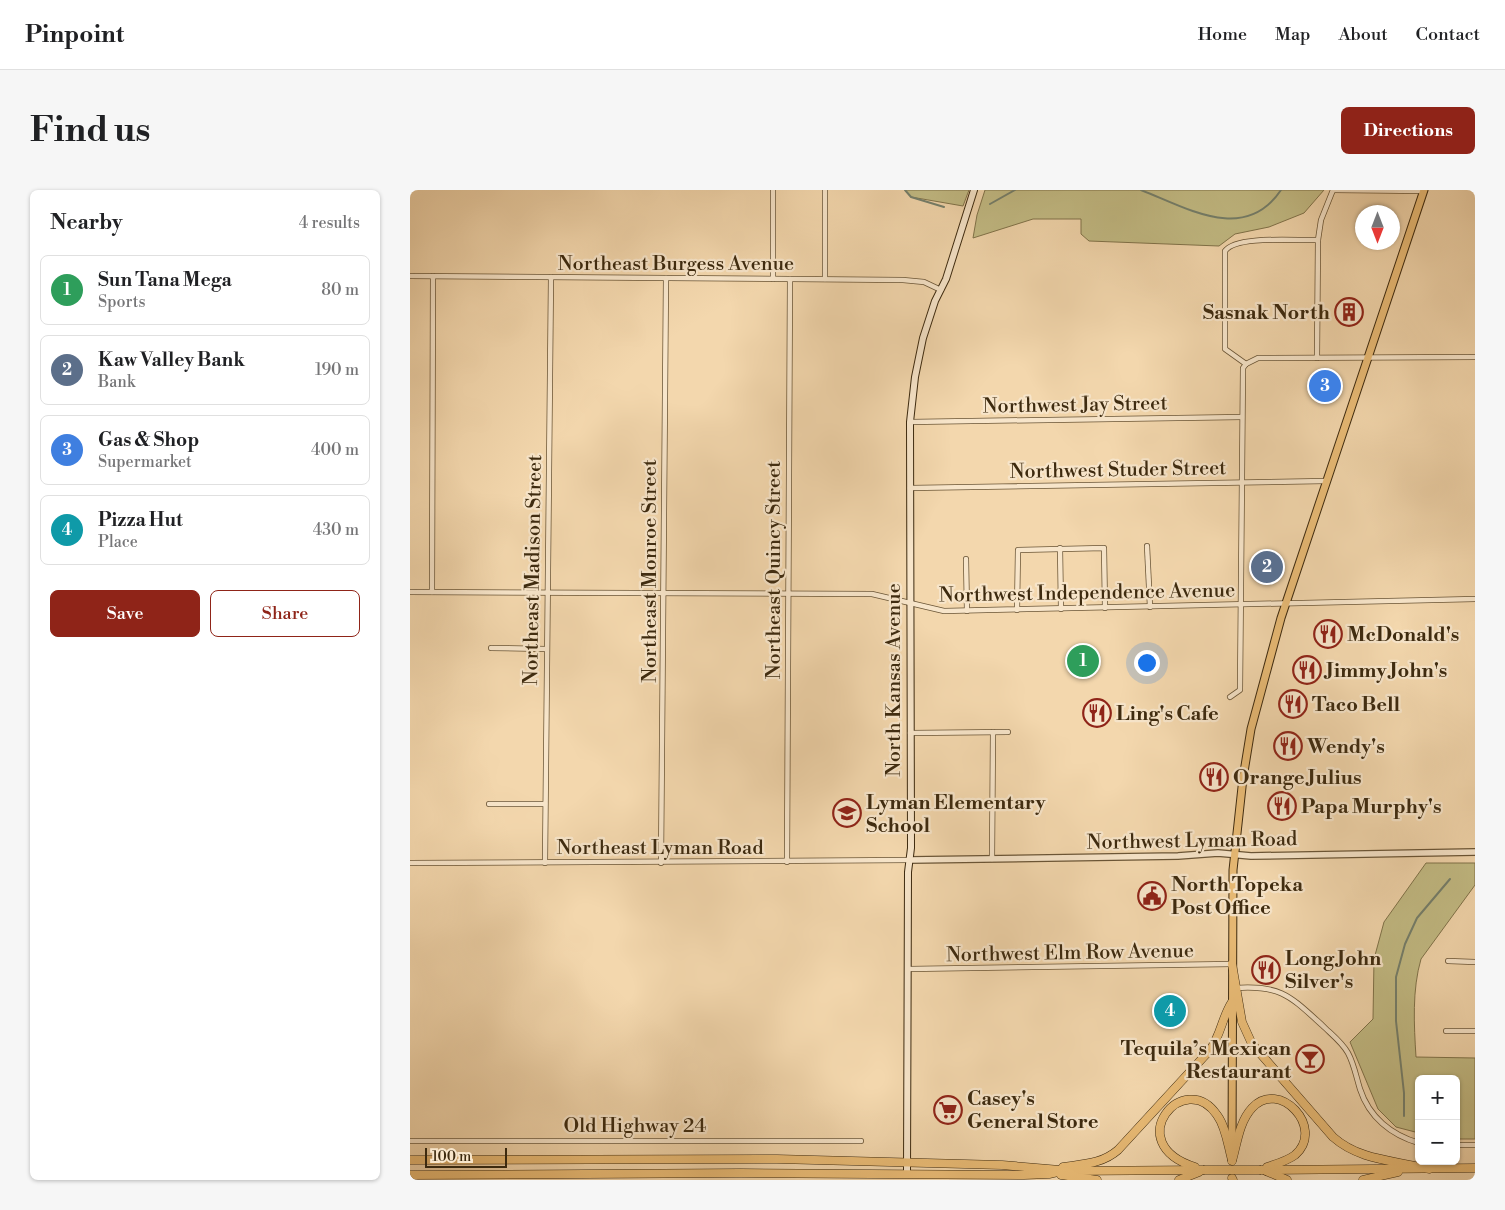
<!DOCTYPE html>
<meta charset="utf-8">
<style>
:root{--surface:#fff;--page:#f6f6f6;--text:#202124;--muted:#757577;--line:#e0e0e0;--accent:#8f2418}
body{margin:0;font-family:"Libre Bodoni",serif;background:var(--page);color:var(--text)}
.controls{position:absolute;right:15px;bottom:15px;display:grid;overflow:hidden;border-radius:8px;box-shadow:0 1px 4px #0004}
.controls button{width:45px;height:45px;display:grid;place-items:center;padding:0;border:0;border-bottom:1px solid var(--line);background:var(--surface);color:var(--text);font:25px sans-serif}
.compass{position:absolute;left:945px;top:15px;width:45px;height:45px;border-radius:50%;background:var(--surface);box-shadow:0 1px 4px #0004;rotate:180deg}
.scale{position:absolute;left:15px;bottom:12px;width:82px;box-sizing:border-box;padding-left:5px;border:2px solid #3d2a0f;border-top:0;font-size:14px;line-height:18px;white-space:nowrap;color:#3d2a0f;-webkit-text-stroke:4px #f7e5ca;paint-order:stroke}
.you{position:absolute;left:736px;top:472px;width:18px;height:18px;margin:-12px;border:4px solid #fff;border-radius:50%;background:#1a73e8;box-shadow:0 0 0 8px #1a73e833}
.badge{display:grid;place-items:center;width:32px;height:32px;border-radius:50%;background:var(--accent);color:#fff;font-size:16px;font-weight:700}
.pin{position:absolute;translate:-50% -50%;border:2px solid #fff;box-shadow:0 1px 5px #0006}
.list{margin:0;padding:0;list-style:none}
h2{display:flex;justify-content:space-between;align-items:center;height:65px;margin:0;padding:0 20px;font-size:21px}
h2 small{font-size:16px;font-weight:400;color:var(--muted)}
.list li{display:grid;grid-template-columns:32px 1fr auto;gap:15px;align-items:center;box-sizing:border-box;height:70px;margin:0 10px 10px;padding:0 10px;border:1px solid var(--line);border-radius:8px}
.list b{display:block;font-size:19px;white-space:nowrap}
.list p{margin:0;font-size:16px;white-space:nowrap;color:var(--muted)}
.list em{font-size:16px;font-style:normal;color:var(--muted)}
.actions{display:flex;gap:10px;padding:15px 20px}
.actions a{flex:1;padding:11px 0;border:1px solid var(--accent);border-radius:8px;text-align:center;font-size:18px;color:var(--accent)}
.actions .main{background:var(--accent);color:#fff}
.map{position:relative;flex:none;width:1065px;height:990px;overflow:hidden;border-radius:8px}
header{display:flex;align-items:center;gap:30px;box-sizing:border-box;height:70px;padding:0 25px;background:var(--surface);border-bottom:1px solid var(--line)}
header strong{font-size:24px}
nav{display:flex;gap:28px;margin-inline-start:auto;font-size:18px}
.intro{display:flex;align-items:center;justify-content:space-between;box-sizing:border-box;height:120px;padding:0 30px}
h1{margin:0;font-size:35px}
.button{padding:12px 22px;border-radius:8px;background:var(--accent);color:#fff;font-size:18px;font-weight:700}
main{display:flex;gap:30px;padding:0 30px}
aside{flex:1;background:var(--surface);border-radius:8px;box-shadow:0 1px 4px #0004}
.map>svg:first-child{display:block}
.green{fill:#c3bc85;stroke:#80734a}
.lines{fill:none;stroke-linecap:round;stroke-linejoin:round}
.stream{stroke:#75806d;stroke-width:2}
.minor-casing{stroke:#6a5536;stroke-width:6}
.tertiary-casing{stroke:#6a5536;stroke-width:8}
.secondary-casing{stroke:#3d2a0f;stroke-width:8}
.primary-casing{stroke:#3d2a0f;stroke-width:9}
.trunk-casing{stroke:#3d2a0f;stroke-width:9}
.minor{stroke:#f7e5ca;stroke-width:4.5}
.tertiary{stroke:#f7e5ca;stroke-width:5.5}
.secondary{stroke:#f7e5ca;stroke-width:6}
.primary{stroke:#eabc76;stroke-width:7}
.trunk{stroke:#eabc76;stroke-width:8}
.trunk-bridge-casing{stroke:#3d2a0f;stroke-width:9;stroke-linecap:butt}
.trunk-bridge{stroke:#eabc76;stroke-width:8}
.labels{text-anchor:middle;stroke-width:4.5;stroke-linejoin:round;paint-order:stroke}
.street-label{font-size:20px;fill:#3d2a0f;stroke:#f7e5ca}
.poi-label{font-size:20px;font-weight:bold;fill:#3d2a0f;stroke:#f7e5ca;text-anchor:start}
</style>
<header>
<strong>Pinpoint</strong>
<nav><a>Home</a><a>Map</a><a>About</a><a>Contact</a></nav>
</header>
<div class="intro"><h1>Find us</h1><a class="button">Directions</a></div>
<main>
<aside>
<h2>Nearby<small>4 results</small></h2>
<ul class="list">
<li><span class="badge" style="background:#2e9e5b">1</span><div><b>Sun Tana Mega</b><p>Sports</p></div><em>80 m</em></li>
<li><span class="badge" style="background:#5c6f8a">2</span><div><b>Kaw Valley Bank</b><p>Bank</p></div><em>190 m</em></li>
<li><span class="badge" style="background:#3f7fe0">3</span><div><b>Gas &amp; Shop</b><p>Supermarket</p></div><em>400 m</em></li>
<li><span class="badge" style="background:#0f9aa8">4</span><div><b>Pizza Hut</b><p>Place</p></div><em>430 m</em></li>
</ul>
<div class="actions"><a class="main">Save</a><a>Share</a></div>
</aside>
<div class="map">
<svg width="1065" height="990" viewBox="0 0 1065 990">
<rect width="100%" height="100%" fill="#f3d7ad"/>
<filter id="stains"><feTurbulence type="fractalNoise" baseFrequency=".004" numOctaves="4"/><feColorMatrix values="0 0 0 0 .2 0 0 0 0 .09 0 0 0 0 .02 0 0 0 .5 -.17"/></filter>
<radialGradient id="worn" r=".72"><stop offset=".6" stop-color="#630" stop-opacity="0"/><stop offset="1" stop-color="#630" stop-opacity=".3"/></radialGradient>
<g class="green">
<path d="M495,0H559L553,16L501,7Z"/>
<path d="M575,0H914L894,23L859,37L825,44L809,56L679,51L671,44V29H623L563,48L567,25Z"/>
<path d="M1016,673H1065V695L1011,769C1002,800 1004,835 1006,867L1065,868V949H1046V889H1009V943L986,937L968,919L940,852L963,829L964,769L974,732Z"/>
</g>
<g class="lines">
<g class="stream">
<path d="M495,0L501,7L534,17"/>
<path d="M731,0C777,18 835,54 871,0"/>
<path d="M580,14L605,0"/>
<path d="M994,926V903L986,831V787L995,754L1007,728L1040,689"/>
</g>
<defs>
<g id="minor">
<path d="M923,0L1014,1"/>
<path d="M0,86L493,90L514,92L531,100"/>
<path d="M363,89V0"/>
<path d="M415,89V0"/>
<path d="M907,168L908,50L911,30L923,0"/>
<path d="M836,174L848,168L1065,167"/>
<path d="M836,174L815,159V61C826,45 888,51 908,50"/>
<path d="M500,232L832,227"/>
<path d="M500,298L916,291"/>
<path d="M737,356L740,417"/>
<path d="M650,358L651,419"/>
<path d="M556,369L557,421"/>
<path d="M0,402L462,404L534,421L1065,409"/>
<path d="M22,402L23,86"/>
<path d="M607,420L608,360L694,358L695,418"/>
<path d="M81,458L136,459"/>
<path d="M820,507L830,500L833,178L836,174"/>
<path d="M500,543L598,542"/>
<path d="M79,614H135"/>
<path d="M582,669L583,542"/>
<path d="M377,672L380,89"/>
<path d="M0,673L500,670"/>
<path d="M135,673L141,87"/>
<path d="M251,673L256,88"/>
<path d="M1038,771L1065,772"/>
<path d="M499,779L822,774"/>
<path d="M826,798C871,795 880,806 912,835C921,844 932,852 938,863C944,874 946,886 950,899C959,927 981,945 1009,953"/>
<path d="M1036,841H1065"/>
<path d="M0,951H451"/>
<path d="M1046,955H1065"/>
</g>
<path id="tertiary" d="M500,670L768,666L808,663L841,666L1065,662"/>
<path id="secondary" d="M497,984L498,682L501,658L500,232L505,187L513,148L525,111L536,89L564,0"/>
<path id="primary" d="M822,963L823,680L833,588L841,539L871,428L1014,0"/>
<g id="trunk">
<path d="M822,774L832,832L842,854L923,947C950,971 985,970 1019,979"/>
<path d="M0,970L367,969L592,975L650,980"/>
<path d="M822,971C827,954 829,932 842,918C869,888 916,938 885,965C877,971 866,974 857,977"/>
<path d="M653,977C673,974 692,974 708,960L800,860C811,845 812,827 822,812"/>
<path d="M785,977C709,953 775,877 807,925C816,937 818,956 822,970"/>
<path d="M851,980L1065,978"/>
<path d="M856,981L877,990"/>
<path d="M0,985L331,983L614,985L639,984L652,981L793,980"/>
<path d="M651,985L687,990"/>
<path d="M822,988L823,990"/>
<path d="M769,990L789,982"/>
<path d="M953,990L988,982"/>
</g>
</defs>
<use href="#minor" class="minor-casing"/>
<use href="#tertiary" class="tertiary-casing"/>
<use href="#secondary" class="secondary-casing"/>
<use href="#primary" class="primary-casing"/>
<use href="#trunk" class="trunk-casing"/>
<use href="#minor" class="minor"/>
<use href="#tertiary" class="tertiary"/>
<use href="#secondary" class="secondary"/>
<use href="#primary" class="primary"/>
<use href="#trunk" class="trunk"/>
<defs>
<path id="trunk-bridge" d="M793,980H851"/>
</defs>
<use href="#trunk-bridge" class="trunk-bridge-casing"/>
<use href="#trunk-bridge" class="trunk-bridge"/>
</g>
<defs>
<symbol id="building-ring" viewBox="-11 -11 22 22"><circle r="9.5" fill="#f7e5ca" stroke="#8f2418" stroke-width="1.5"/><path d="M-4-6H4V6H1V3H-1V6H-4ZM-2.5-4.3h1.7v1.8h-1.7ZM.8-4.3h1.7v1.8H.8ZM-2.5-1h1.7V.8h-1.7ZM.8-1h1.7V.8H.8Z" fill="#8f2418"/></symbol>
<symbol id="restaurant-ring" viewBox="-11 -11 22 22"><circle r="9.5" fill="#f7e5ca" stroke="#8f2418" stroke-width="1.5"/><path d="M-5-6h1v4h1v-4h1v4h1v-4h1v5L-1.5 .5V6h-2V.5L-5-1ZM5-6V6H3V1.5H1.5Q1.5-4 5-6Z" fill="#8f2418"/></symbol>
<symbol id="school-ring" viewBox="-11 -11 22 22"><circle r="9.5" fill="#f7e5ca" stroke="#8f2418" stroke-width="1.5"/><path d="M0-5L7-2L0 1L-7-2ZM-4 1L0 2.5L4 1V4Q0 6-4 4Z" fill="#8f2418"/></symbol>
<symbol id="civic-ring" viewBox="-11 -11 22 22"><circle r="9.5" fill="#f7e5ca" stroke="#8f2418" stroke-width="1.5"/><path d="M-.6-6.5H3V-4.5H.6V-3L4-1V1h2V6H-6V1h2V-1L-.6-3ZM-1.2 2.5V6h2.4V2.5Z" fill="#8f2418"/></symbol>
<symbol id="bar-ring" viewBox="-11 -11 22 22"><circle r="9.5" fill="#f7e5ca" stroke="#8f2418" stroke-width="1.5"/><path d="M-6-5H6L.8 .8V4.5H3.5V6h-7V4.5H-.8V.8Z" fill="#8f2418"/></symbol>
<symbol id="supermarket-ring" viewBox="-11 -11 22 22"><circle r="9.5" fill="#f7e5ca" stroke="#8f2418" stroke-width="1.5"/><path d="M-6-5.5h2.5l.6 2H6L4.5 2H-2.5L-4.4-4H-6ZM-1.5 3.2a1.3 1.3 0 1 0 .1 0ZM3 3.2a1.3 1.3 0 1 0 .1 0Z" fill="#8f2418"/></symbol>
</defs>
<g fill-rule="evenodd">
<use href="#building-ring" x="923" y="106" width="32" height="32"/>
<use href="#restaurant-ring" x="902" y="428" width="32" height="32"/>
<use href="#restaurant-ring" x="881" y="464" width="32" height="32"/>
<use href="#restaurant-ring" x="867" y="498" width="32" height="32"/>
<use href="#restaurant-ring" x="671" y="507" width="32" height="32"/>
<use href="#restaurant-ring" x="862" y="540" width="32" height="32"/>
<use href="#restaurant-ring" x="788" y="571" width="32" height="32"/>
<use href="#restaurant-ring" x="856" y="600" width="32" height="32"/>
<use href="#school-ring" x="421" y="607" width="32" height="32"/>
<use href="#civic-ring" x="726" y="690" width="32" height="32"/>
<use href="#restaurant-ring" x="840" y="764" width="32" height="32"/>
<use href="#bar-ring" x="884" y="853" width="32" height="32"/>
<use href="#supermarket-ring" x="522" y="904" width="32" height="32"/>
</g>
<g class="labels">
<g class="street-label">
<text x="266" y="80">Northeast Burgess Avenue</text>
<text transform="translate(665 214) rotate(-1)" y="7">Northwest Jay Street</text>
<text transform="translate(708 279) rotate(-1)" y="7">Northwest Studer Street</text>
<text transform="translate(122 380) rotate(-89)" y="7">Northeast Madison Street</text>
<text transform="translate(363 380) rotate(-90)" y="7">Northeast Quincy Street</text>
<text transform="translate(239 381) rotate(-90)" y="7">Northeast Monroe Street</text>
<text transform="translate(677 402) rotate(-1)" y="7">Northwest Independence Avenue</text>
<text transform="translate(483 490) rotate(-90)" y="7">North Kansas Avenue</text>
<text transform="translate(782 650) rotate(-1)" y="7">Northwest Lyman Road</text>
<text x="250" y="664">Northeast Lyman Road</text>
<text transform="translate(660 762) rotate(-1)" y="7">Northwest Elm Row Avenue</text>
<text x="225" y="942">Old Highway 24</text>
</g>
<g class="poi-label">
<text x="920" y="129" text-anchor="end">Sasnak North</text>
<text x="937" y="451">McDonald's</text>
<text x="916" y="487">Jimmy John's</text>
<text x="902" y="521">Taco Bell</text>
<text x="706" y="530">Ling's Cafe</text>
<text x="897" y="563">Wendy's</text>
<text x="823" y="594">Orange Julius</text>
<text x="456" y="619">Lyman Elementary<tspan x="456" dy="23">School</tspan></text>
<text x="891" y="623">Papa Murphy's</text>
<text x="761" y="701">North Topeka<tspan x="761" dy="23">Post Office</tspan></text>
<text x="875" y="775">Long John<tspan x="875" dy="23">Silver's</tspan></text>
<text x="881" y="865" text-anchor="end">Tequila’s Mexican<tspan x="881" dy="23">Restaurant</tspan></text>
<text x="557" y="915">Casey's<tspan x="557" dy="23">General Store</tspan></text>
</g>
</g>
<rect width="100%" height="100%" filter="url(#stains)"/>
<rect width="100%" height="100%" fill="url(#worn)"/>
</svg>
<div class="controls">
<button>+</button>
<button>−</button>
</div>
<svg class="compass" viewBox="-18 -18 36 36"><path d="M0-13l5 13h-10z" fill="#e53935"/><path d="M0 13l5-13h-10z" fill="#757577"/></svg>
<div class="scale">100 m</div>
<div class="you"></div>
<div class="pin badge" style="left:673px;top:471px;background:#2e9e5b">1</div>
<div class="pin badge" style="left:857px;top:377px;background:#5c6f8a">2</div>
<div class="pin badge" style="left:915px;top:196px;background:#3f7fe0">3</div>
<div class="pin badge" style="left:760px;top:821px;background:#0f9aa8">4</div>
</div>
</main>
